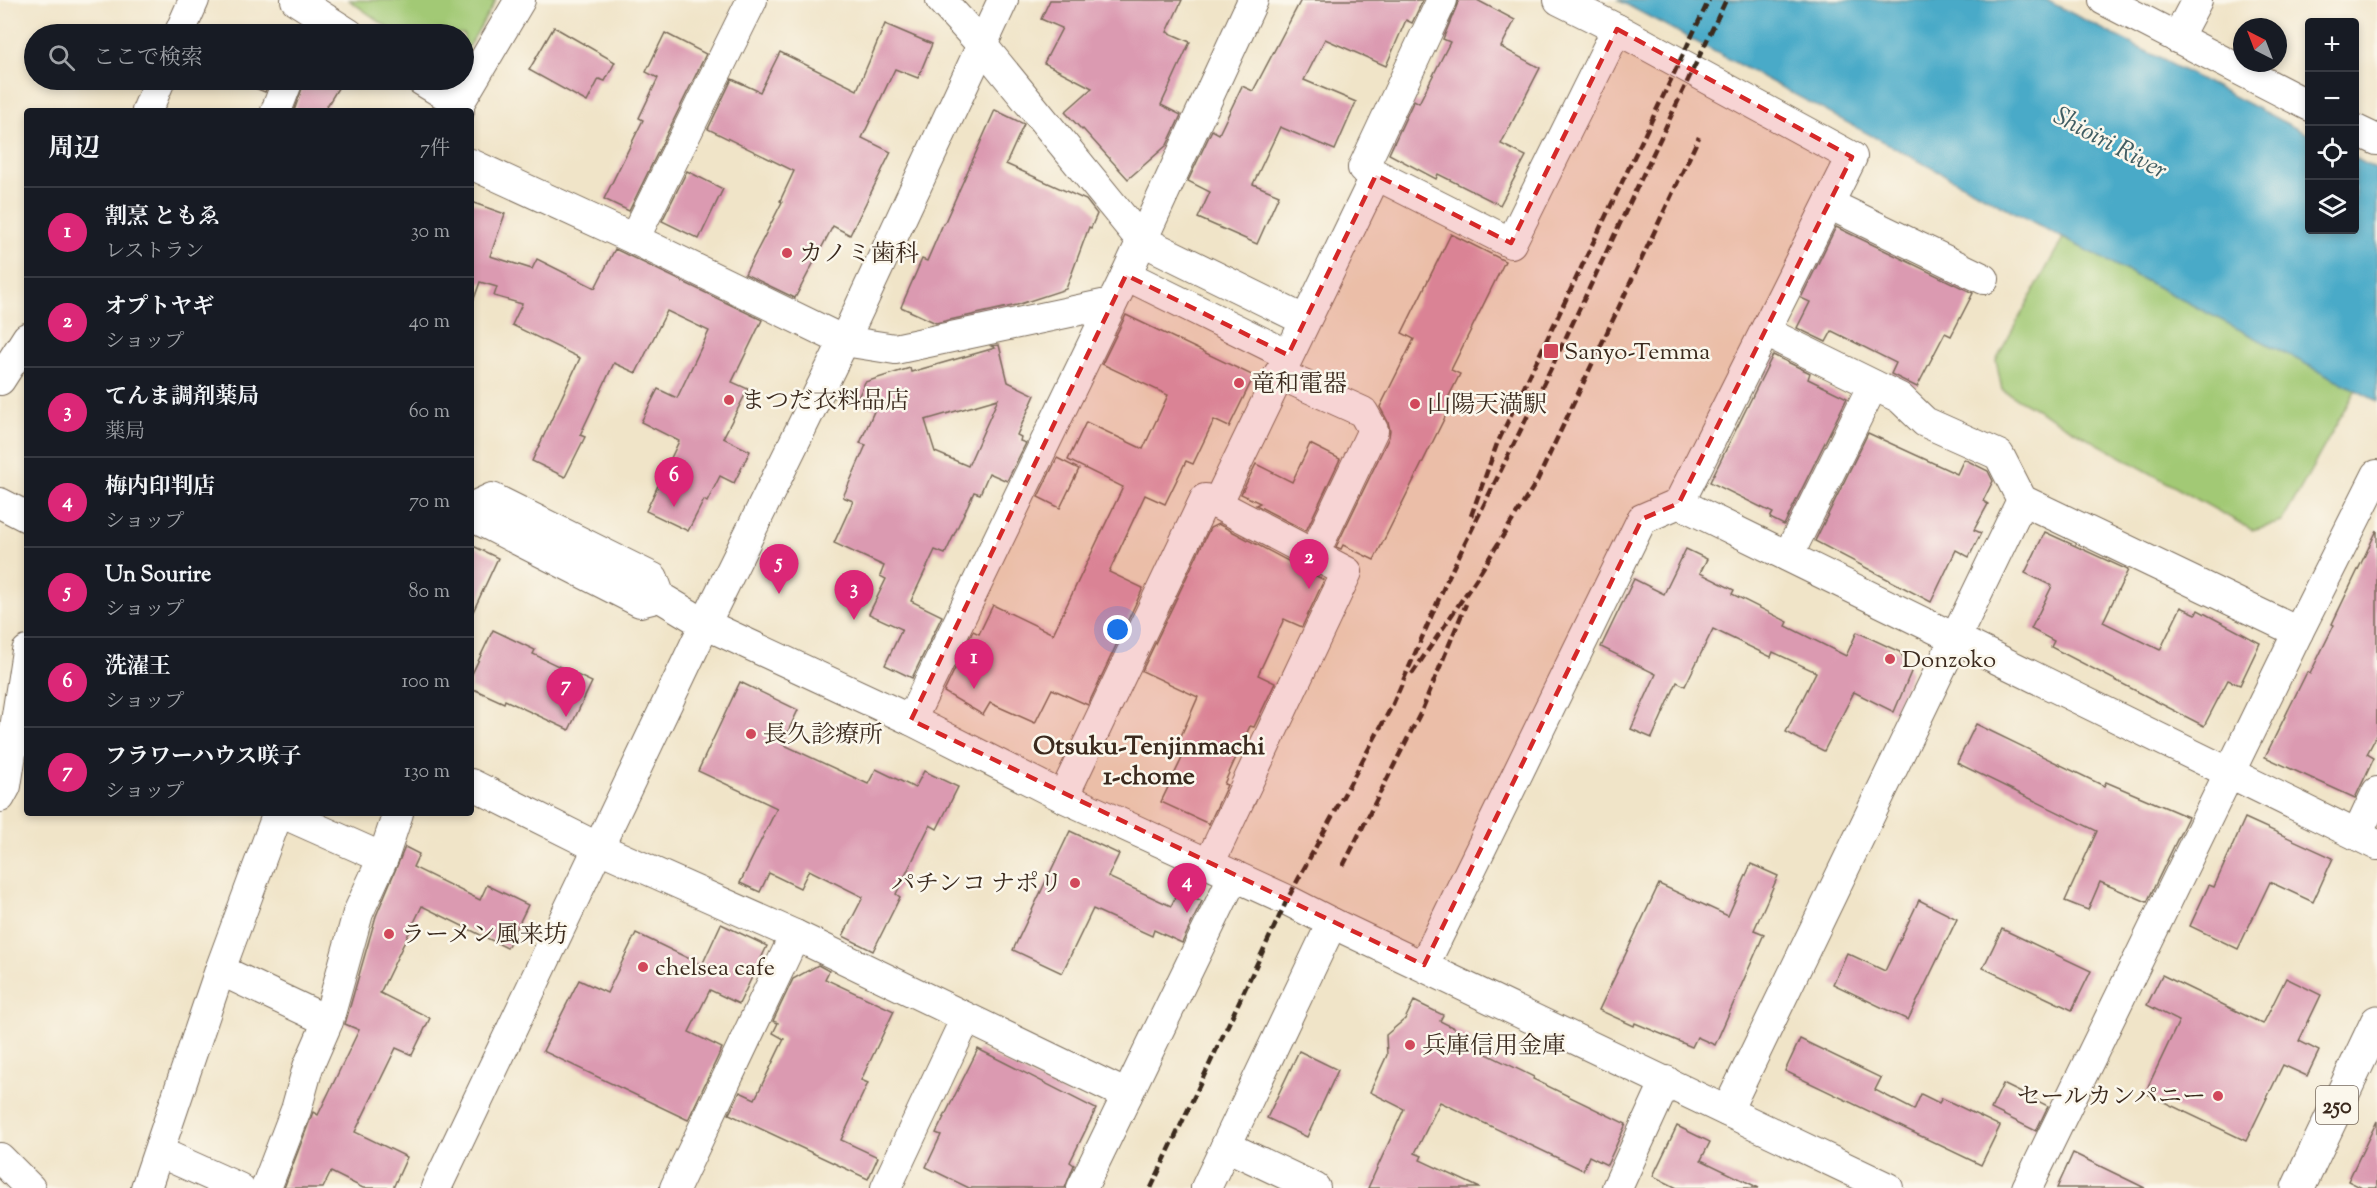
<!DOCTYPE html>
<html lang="ja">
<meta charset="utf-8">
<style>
:root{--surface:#171b24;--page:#20242c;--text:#f1f3f6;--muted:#9ea1a6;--line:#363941;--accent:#db2777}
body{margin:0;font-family:"Sorts Mill Goudy","Noto Serif JP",serif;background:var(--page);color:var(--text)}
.controls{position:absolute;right:18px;top:18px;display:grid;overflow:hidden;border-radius:6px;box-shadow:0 3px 9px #0003}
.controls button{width:54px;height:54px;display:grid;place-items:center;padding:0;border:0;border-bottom:2px solid var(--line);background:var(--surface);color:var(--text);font:30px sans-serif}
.compass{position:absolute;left:2233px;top:18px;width:54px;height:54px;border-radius:50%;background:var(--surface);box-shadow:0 3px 9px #0003;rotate:318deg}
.you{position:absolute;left:1118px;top:630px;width:21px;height:21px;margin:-15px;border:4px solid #fff;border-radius:50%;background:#1a73e8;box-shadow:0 0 0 9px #1a73e833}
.badge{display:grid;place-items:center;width:39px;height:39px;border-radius:50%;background:var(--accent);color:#fff;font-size:20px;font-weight:700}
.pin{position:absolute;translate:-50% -50px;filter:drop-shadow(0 2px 3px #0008)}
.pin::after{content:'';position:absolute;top:32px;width:21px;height:18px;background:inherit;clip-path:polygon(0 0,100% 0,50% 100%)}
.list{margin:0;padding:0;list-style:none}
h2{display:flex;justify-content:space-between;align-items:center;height:78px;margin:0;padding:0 24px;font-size:26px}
h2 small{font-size:20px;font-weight:400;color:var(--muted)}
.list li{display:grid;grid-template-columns:39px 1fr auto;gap:18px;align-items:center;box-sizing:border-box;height:90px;padding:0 24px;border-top:2px solid var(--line)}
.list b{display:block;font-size:22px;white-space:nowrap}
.list p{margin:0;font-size:20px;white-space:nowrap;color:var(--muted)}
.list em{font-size:20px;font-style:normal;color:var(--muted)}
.icon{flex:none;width:33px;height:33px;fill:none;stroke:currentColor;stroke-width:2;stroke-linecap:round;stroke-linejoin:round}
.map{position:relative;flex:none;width:2377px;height:1188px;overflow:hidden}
.search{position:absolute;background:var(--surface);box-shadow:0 3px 9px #0003;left:24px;top:24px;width:450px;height:66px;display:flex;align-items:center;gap:15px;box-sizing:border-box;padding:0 21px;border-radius:33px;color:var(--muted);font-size:22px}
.panel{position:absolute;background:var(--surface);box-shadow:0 3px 9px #0003;left:24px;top:108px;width:450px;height:708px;border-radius:6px}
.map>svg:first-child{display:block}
.green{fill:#a2c974;stroke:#6e7a49;stroke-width:1.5}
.water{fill:#48aac8;stroke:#426a73;stroke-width:1.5}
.building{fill:#db9ab1;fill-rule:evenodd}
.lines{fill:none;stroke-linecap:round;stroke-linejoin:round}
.minor-casing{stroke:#7a6b5a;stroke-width:32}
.highway-casing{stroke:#7a6b5a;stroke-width:35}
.minor{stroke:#fff;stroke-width:30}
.highway{stroke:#fff;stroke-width:33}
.rail{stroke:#3b2a1e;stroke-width:4.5;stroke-dasharray:9 4.5;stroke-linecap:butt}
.marked{fill:#d62828;fill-opacity:0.2;stroke:#d62828;stroke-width:4.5;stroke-dasharray:12 8;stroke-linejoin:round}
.poi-dot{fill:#d1495b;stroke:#fbf7ec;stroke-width:2}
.labels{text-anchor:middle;stroke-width:5;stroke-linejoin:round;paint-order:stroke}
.shield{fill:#fbf7ec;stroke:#75685c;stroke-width:1.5}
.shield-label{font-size:22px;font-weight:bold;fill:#3b2a1e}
.poi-label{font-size:24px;fill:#3b2a1e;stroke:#fbf7ec;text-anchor:start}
.water-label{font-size:26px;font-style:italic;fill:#405d62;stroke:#fbf7ec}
.neighbourhood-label{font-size:26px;font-weight:bold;fill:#3b2a1e;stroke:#fbf7ec}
</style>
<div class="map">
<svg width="2377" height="1188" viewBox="0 0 2377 1188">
<rect width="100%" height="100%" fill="#fbf7ec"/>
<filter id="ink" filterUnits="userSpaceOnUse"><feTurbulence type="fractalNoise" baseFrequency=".0167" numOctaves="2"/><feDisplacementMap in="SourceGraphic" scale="12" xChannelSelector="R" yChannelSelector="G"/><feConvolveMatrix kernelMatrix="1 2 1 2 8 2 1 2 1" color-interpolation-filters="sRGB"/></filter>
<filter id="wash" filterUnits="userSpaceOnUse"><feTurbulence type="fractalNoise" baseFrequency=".008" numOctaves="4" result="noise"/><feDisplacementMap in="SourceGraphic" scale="24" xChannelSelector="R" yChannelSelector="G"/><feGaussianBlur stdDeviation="1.35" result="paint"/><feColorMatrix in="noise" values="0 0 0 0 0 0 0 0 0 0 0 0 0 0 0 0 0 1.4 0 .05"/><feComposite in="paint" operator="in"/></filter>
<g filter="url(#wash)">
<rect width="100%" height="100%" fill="#f0e4c8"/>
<g class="green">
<path d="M349,0H496L464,55V34H397Z"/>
<path d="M2063,238L2356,389L2282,522L2252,530L2002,390L1996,360Z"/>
</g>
<path class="water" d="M1618,0H2046L2309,135L2310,230H2354L2355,158L2377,170V401L2063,238Z"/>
<g id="blocks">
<g class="building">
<path d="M1050,0H1182L1167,32L1190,42L1161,105L1181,115L1167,145L1128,179L1083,129L1082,130L1065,112L1092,88L1044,63L1062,28L1041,19Z"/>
<path d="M1301,0H1423L1412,23L1406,20L1386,66L1325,39L1304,80L1356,102L1335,150L1280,127L1253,184L1279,195L1257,244L1198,218L1210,192L1188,181L1212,130L1219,134L1242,86L1253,91Z"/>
<path d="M1459,0H1477L1515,20L1501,47L1540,68L1501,144L1526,156L1500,205L1438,174L1436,179L1389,154L1414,100L1419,103L1450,42L1443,39Z"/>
<path d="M885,24L932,44L918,78L895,69L862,138L891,152L850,235L833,226L795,298L745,274L782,202L780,201L794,171L708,129L732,79L760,92L780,52L857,90Z"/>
<path d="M554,27L615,62L605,81L599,79L587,102L529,70Z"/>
<path d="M665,33L706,54L629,211L604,199L643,120L639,118L658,78L646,72Z"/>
<path d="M235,80H270L265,92Z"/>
<path d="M305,80H343L324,111H294Z"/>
<path d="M995,110L1024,124L1006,164L1086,200L1097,214L1091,228L1089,227L1066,289L1017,305L936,323L901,307L922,259L927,261L943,224H944Z"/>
<path d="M687,171L723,189L699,239L662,221Z"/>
<path d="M471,202L505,214L490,256L532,269L537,259L595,288L615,249L762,320L732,382L748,389L723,438L750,451L734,483L720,476L707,502L704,500L688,531L646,511L679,441L641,422L658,389L677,398L709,331L667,311L636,373L614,363L580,435L585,437L565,477L532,461L580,358L512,325L522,304L494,296L497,287L480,282L474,299H471Z"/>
<path d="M1836,227L1973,293L1951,336L1945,333L1917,387L1891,374L1896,363L1832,331L1826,342L1797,328L1810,302L1801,298Z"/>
<path d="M1451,234L1505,261L1451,370L1460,374L1446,402L1451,405L1374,560L1343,545L1341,549L1336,547L1389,437L1390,430L1388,422L1380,407L1414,339L1402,333Z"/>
<path d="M1126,315L1254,376L1229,427L1214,420L1193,464L1186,461L1165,504L1145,495L1109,572L1143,588L1088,705L1052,689L1035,723L990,703L983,715L944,692L973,631L979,634L993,605L1053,634L1123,487L1068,460L1086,422L1143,449L1168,395L1102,364Z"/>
<path d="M999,345L1008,382L1035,395L1017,435L1021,437L1020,441L1026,443L1007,481L989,473L980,494L974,492L945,554L935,550L911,601L942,616L912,678L885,665L902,629L869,614L886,579L880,576L884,566L834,543L853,501L843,497L866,445L860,443L875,409L857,400L865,382L910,368L911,372L995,348L991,346ZM998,399L968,466L935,452L925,420Z"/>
<path d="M1773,355L1810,373L1808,379L1847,398L1784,525L1770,518L1773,513L1710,482Z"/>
<path d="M1868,433L1957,474L1964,459L1988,471L1993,481L1983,501L1988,504L1974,530L1981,533L1969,557L1956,550L1931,602L1815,541Z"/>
<path d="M1310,444L1340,459L1306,531L1256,505L1260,503L1241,494L1256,464L1292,482Z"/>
<path d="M1057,458L1079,469L1060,508L1038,497Z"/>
<path d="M1218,524L1324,580L1302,627L1284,619L1258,675L1275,683L1254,727L1250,726L1224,784L1227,785L1209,824L1161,802L1183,756L1174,752L1198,697L1142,671L1210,528Z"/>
<path d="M2377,530V735L2367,754L2374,758L2355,798L2265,757L2307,672L2310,674L2334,625L2332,624Z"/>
<path d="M2045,532L2128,570L2103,622L2160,650L2181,607L2196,614L2198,610L2260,643L2240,685L2228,680L2204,726L2051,647L2054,641L2031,629L2052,586L2025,573Z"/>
<path d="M471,545L498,558L471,616Z"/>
<path d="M1686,549L1707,559L1700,573L1734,590L1732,594L1788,622L1786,626L1846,656L1857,632L1900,652L1911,672L1894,712L1854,692L1824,751L1786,732L1816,672L1773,652L1771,657L1713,629L1685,686L1677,682L1652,738L1631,729L1656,674L1601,647L1634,579L1664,594Z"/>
<path d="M493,630L535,650L533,654L592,682L569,730L505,700L504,703L471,688V676Z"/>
<path d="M740,682L798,710L782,744L868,784L876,769L915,788L924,771L958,787L937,829L930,825L896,894L900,897L873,951L843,936L863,897L809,870L800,888L769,873L760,892L740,883L777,808L698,771Z"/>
<path d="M1976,724L2104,786L2106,782L2188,817L2147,902L2100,882L2088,910L2065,901L2097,831L1957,763Z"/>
<path d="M2245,818L2333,858L2313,902L2270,882L2238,949L2190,926L2209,885L2214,887Z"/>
<path d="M1070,831L1119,854L1108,877L1171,906L1179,890L1202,901L1182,943L1154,930L1152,936L1093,909L1062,973L1013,950Z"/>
<path d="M405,847L419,854L413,867L480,900L487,885L528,905L507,948L422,906L380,993L430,1018L412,1055L396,1048L355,1132L407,1157L393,1188H363L331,1172L323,1188H284L313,1112L318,1115L359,1030L345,1024L376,916Z"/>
<path d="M1751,864L1778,876L1754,930L1764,934L1715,1045L1697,1037L1692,1047L1635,1023L1634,1026L1599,1010L1659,884L1728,916Z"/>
<path d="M1919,900L1957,919L1908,1020L1833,984L1847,953L1885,971Z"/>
<path d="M721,924L767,946L739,1004L710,990L689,1032L722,1048L688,1120L543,1051L579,980L607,993L636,933L702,965Z"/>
<path d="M2002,929L2091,971L2072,1010L1983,968Z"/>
<path d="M818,965L829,971L825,979L894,1011L861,1080L868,1083L841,1140L878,1157L868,1179L729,1114L740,1092L755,1099L784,1039L773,1033L778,1023L773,1021L793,979Z"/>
<path d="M2162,975L2263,1024L2286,978L2321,995L2299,1041L2319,1051L2307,1076L2283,1065L2246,1141L2145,1093L2179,1021L2147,1005Z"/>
<path d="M1414,1001L1443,1015L1440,1021L1472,1037L1468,1045L1534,1077L1533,1079L1626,1124L1607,1165L1589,1156L1583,1170L1440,1102L1415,1153L1422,1156L1420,1160L1480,1188H1368L1404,1109L1370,1092L1387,1055L1386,1035L1405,1019Z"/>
<path d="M1800,1039L1881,1078L1875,1090L1914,1110L1921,1094L1939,1103L1942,1098L2000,1126L1981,1165L1785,1071Z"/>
<path d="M978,1049L1096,1109L1070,1162L1074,1165L1065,1188H969L926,1167L941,1135L936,1133Z"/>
<path d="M1299,1051L1338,1070L1307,1137L1267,1118Z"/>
<path d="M2003,1084L2048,1106L2036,1131L1991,1109Z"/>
<path d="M2377,1121V1188H2362L2348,1181Z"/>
<path d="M1677,1126L1710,1142L1701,1160L1759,1188H1677L1653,1176Z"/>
<path d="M2073,1153L2145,1188H2057Z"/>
</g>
</g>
</g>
<g filter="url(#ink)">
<use href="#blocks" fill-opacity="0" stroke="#7a6b5a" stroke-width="1.5"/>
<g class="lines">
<defs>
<g id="minor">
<path d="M296,0L349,34"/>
<path d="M941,0L982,45L1141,240L1304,320"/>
<path d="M1442,0L1363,168L1511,243L1617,29"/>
<path d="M2104,0L2310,106"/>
<path d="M179,34L194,0"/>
<path d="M2177,38L2197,0"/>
<path d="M421,80L459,103"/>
<path d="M147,111L160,80"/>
<path d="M276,111L288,80"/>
<path d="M459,111V103L520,0"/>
<path d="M2354,129L2377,140"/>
<path d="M471,164L634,239L844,341L895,349L1112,303"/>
<path d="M1829,204L1984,279"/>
<path d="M634,239L752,0"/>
<path d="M1126,275L1288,355"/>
<path d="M1766,332L1900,398L1925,422L1999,455L2022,500L2298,632"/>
<path d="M1279,374L1363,412L1373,430L1314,554"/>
<path d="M0,380L27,338"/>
<path d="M0,503L27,517"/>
<path d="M1679,503L2377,845"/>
<path d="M1217,504L1376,175"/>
<path d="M1788,556L1873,385"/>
<path d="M660,597L653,578L492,498L477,505L481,521L640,602L660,597L705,624L911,720L1063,797L1287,900L1332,923L1888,1188"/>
<path d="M911,720L1126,275L1253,0"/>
<path d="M471,784L599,848L795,935L1127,1095"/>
<path d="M0,797L6,786L27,651"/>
<path d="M1063,797L1205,499L1217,504L1347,572L1209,864"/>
<path d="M282,813L383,858"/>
<path d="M2357,835L2377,792"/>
<path d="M1424,965L1642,519L1679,503L1852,157L1617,29L1559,0"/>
<path d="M220,970L328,1021"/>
<path d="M1727,1111L2022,500"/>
<path d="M1226,1146L1315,1188"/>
<path d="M159,1152L239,1188"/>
<path d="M0,1158L30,1188"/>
<path d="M146,1188L220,970L278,813"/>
<path d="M266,1188L296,1110L308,1067L328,1021L358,913L383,858L398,813"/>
<path d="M436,1188L705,624L844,341L1003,0"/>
<path d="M675,1188L795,935"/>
<path d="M886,1188L966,1018"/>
<path d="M1082,1188L1234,875"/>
<path d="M1206,1188L1332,923"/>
<path d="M1617,1188L1666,1081"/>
<path d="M2027,1188L2298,632L2377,475"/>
</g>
<path id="highway" d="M2298,1188L2377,1022"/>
</defs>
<use href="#minor" class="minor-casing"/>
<use href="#highway" class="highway-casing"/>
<use href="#minor" class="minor"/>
<use href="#highway" class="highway"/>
<g class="rail">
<path d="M1471,516L1497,444L1709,0"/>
<path d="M1412,674L1478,576L1537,481L1699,137"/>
<path d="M1343,866L1422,710L1466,604"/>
<path d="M1151,1188L1287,900L1393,704L1448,578L1558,354L1726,0"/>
</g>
</g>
</g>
<path class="marked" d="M1617,29L1852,157L1679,503L1642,519L1424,965L911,720L1126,275L1288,355L1376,175L1511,243Z"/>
<g class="poi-dot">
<circle cx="787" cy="253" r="6"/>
<rect x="1543" y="343" width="16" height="16" rx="3"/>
<circle cx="1239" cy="383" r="6"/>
<circle cx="729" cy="400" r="6"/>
<circle cx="1415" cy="404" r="6"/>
<circle cx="1890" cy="659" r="6"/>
<circle cx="751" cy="734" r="6"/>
<circle cx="1075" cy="883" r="6"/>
<circle cx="389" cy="934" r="6"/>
<circle cx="643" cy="967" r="6"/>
<circle cx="1410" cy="1045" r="6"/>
<circle cx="2218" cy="1096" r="6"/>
</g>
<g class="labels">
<rect class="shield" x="2316" y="1086" width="42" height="38" rx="4.5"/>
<g class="shield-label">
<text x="2337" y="1113">250</text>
</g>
<g class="poi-label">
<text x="799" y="261">カノミ歯科</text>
<text x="1564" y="359">Sanyo-Temma</text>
<text x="1251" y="391">竜和電器</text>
<text x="741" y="408">まつだ衣料品店</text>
<text x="1427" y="412">山陽天満駅</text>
<text x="1902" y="667">Donzoko</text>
<text x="763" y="742">長久診療所</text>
<text x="1063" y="891" text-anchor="end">パチンコ ナポリ</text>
<text x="401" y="942">ラーメン風来坊</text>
<text x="655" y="975">chelsea cafe</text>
<text x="1422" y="1053">兵庫信用金庫</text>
<text x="2206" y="1104" text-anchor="end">セールカンパニー</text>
</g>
<g class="water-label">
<text transform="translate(2111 142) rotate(28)" y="9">Shioiri River</text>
</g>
<g class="neighbourhood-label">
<text x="1149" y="754">Otsuku-Tenjinmachi<tspan x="1149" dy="30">1-chome</tspan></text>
</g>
</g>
</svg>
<div class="controls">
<button>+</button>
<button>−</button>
<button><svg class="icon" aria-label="locate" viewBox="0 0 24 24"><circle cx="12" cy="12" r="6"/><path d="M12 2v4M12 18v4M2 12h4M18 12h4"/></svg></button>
<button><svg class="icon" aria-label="layers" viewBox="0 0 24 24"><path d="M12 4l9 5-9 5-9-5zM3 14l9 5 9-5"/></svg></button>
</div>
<svg class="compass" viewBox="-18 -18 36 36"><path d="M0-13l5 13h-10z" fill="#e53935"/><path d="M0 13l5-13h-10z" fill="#9ea1a6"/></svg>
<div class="you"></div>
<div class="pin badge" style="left:974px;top:689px">1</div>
<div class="pin badge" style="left:1309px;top:589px">2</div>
<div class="pin badge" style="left:854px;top:620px">3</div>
<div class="pin badge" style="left:1187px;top:913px">4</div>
<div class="pin badge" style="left:779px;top:594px">5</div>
<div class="pin badge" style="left:674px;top:507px">6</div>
<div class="pin badge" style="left:566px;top:717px">7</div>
<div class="search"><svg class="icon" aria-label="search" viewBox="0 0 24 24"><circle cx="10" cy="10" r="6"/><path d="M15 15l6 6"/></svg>ここで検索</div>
<section class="panel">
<h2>周辺<small>7件</small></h2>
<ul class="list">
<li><span class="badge">1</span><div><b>割烹 ともゑ</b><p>レストラン</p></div><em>30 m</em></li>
<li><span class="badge">2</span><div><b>オプトヤギ</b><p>ショップ</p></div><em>40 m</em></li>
<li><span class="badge">3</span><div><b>てんま調剤薬局</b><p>薬局</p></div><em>60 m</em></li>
<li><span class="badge">4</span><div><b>梅内印判店</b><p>ショップ</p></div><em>70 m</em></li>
<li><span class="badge">5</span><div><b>Un Sourire</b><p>ショップ</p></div><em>80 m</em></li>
<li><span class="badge">6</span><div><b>洗濯王</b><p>ショップ</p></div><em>100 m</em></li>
<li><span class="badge">7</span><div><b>フラワーハウス咲子</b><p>ショップ</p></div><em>130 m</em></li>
</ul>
</section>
</div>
